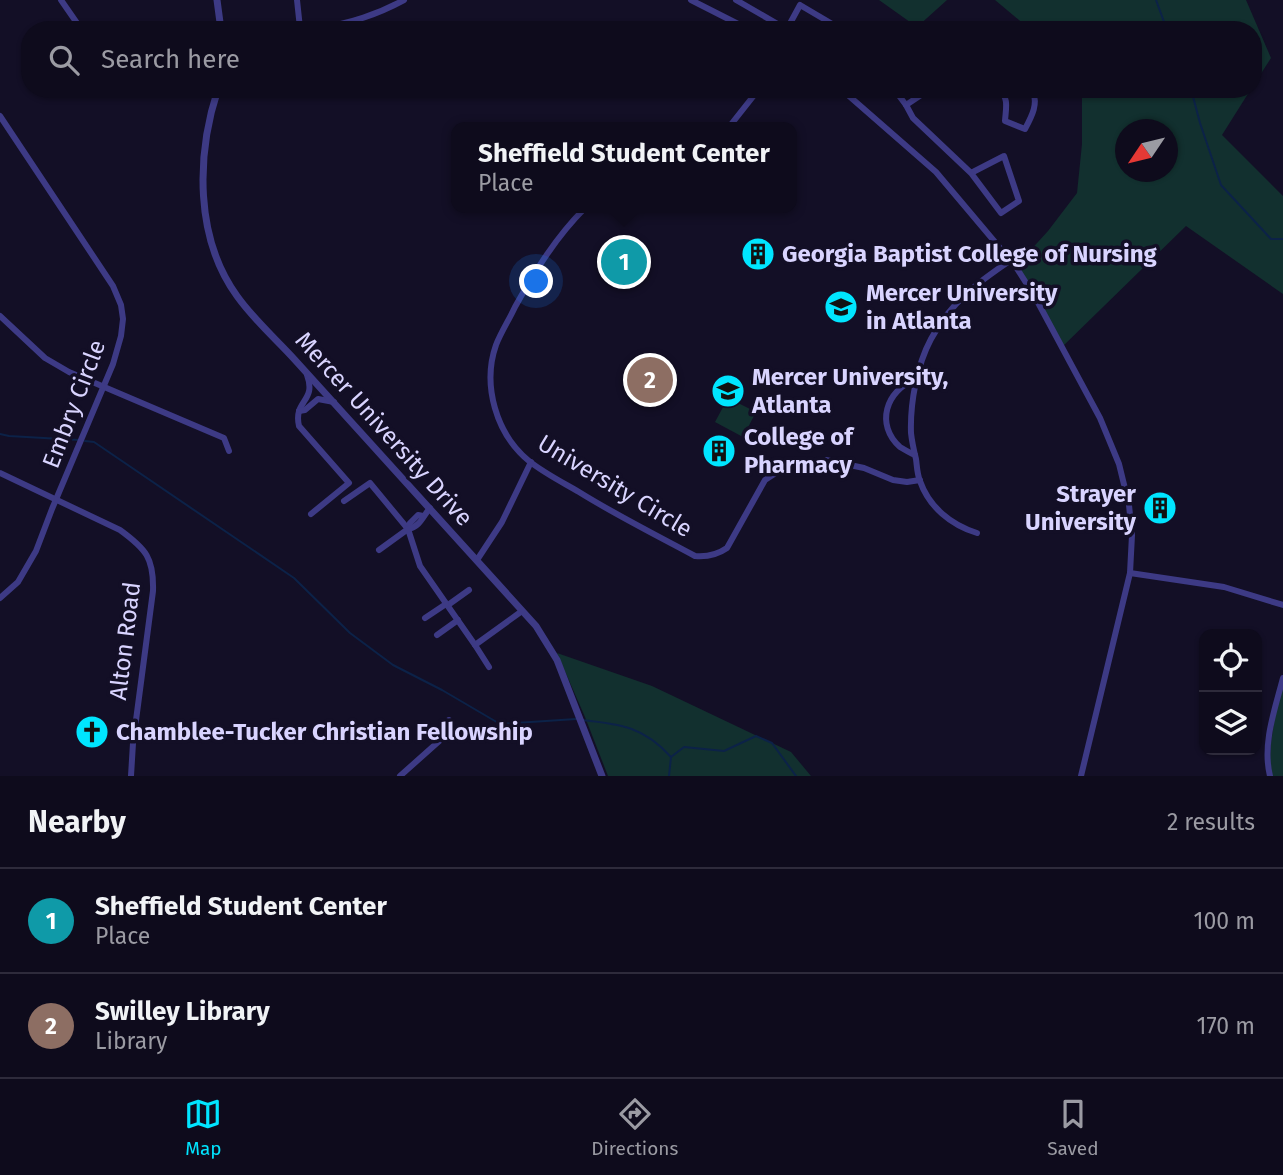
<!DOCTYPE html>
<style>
:root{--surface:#0e0b1c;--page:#1c1929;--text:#f1f3f6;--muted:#9b9ba3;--line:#2e2b3b;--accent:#00e5ff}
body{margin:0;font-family:"Fira Sans",sans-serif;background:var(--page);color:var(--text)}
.controls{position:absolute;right:21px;bottom:21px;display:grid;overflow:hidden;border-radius:14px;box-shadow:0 2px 5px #0004}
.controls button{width:63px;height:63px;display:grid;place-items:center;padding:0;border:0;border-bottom:2px solid var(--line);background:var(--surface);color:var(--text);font:35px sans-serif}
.compass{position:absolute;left:1115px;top:119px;width:63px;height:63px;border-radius:50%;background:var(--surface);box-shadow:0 2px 5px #0004;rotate:235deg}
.you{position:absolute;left:537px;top:282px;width:24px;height:24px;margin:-18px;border:5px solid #fff;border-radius:50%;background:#1a73e8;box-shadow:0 0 0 10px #1a73e833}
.badge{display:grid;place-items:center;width:46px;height:46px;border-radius:50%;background:var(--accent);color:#fff;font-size:23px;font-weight:700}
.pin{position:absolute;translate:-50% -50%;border:4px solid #fff;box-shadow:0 2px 7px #0006}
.popup{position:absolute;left:451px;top:122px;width:346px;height:91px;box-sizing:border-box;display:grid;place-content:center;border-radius:14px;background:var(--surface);filter:drop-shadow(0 2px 5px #0005);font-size:23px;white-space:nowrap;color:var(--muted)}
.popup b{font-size:26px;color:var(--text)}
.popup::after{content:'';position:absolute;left:50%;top:100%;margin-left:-14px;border:14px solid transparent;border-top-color:var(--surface)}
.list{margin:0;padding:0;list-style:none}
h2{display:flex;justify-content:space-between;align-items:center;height:91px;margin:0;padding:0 28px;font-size:30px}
h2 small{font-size:23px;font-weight:400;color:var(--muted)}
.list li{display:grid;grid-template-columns:46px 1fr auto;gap:21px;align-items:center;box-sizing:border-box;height:105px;padding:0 28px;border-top:2px solid var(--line)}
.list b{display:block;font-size:26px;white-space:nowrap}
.list p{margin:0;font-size:23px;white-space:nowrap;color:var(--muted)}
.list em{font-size:23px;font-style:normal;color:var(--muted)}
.icon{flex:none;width:38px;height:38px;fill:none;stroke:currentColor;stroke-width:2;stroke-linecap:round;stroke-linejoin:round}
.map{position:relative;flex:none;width:1283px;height:776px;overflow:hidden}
.search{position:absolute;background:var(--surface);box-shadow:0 2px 5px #0004;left:21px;right:21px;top:21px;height:77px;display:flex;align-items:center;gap:18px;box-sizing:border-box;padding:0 24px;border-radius:28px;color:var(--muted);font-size:26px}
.sheet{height:301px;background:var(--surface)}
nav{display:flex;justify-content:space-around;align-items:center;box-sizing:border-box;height:98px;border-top:2px solid var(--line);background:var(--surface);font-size:19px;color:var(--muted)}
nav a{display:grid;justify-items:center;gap:4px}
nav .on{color:var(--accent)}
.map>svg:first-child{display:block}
.green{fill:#12302f;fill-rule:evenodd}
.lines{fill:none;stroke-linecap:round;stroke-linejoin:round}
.stream{stroke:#0c2248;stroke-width:2}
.minor{stroke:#3d3a85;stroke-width:6}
.tertiary{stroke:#3d3a85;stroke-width:7}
.labels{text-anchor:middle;stroke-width:7;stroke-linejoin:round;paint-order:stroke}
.poi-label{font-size:24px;font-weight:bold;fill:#d9d4ff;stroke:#130f26;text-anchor:start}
.street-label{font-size:24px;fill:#d9d4ff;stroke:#130f26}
</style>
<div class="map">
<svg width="1283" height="776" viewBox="0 0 1283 776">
<rect width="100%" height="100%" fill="#130f26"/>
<g class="green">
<path d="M879,0H947L917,27Z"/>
<path d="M995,0H1246L1271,58L1253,86V30H1031Z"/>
<path d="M1079,89H1251L1222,135L1283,196V294L1186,226L1061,348L1017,265L1048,231L1077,193L1082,144V94ZM1126,130H1168V172H1126Z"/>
<path d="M728,398L756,412L743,437L715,422Z"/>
<path d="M557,653L652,686L791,752L811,776H608L585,717Z"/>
<path d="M1283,681V776H1272C1265,757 1278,702 1283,681Z"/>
</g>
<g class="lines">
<g class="stream">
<path d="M1156,0L1167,30"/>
<path d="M1191,89L1200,123L1221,185L1271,239H1283"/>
<path d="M0,434L9,436L79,440"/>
<path d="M85,441L94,442L294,578L350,633L393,665L442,690L500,724L576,719"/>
<path d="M582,720C621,724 644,727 671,757"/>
<path d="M669,776L671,757L684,747L724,751L756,736L772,743L796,776"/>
</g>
<g class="minor">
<path d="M61,0L79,26"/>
<path d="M297,0L300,28"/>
<path d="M691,0L750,30"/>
<path d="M736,0L788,30"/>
<path d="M221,24C254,26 287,30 320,27C348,25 380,13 404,0"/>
<path d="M787,29L800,5L839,28L838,30"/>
<path d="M841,89L936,172L1016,267L1035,297L1072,366L1100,418L1119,464L1129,505L1132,535L1130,573L1081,776"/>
<path d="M894,89L906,105L913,118L971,173L1001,213L1019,201L1004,156L971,173"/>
<path d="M999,89C1009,99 1006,107 1005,121L1025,129C1032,116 1039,103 1032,89"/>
<path d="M906,105L930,89"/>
<path d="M0,116L113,286L121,305L123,319L121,336L113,364L52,509L36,551L18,582L0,598"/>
<path d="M729,127L759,89"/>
<path d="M585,208C556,237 535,271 515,307C509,320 501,332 496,345C482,385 496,434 529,461C544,473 562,482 579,492C616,515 656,535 695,556C707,557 717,555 727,548L765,480L788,465L826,460L864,468L893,480L907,482L920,480"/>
<path d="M0,316L45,358L69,372L224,438L229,451"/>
<path d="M307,375C317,402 293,400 299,426L349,483L311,514"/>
<path d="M915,380C886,390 875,425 900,447C905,450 910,453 915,455"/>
<path d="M299,411L305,410L318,399L334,402"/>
<path d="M0,473L120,530C146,549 154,558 153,591L133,743L131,776"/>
<path d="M344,501L370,483L408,529L420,566L475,645L489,667"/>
<path d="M408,529L410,523L418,515L423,516"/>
<path d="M977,533C951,525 929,507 920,481C917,474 917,466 916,459C914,451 912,442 911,433C910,403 917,365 931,339C951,302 977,283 1011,260"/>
<path d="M379,550L408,529C420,527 423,516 430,508"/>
<path d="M477,560L502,522L531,462"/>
<path d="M1130,573L1224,587L1283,605"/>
<path d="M448,605L469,590"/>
<path d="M425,618L446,604"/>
<path d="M437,635L458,620"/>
<path d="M475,645L522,611"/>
<path d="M400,776L446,735L449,720"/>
<path d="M1270,776C1262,744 1275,709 1283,678"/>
</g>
<g class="tertiary">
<path d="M217,0L221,30"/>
<path d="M218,89C196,156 195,238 237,296C254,320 276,339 295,360L536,626L557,660L602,776"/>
</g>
</g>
<defs>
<symbol id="building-disc" viewBox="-11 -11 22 22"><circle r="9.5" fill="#00e5ff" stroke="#130f26"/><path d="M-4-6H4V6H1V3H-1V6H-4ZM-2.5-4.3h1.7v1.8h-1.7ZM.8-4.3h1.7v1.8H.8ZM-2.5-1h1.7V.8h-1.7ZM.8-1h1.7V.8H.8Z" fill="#111"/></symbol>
<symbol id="university-disc" viewBox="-11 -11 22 22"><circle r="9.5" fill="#00e5ff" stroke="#130f26"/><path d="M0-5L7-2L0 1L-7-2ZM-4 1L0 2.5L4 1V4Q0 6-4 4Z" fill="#111"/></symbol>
<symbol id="church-disc" viewBox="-11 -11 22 22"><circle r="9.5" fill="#00e5ff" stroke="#130f26"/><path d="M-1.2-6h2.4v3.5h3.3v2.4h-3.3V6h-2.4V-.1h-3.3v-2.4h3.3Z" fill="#111"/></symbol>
</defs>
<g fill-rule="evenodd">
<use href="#building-disc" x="739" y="235" width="38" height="38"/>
<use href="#university-disc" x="822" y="288" width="38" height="38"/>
<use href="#university-disc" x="709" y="372" width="38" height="38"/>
<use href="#building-disc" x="700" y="432" width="38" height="38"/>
<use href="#building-disc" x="1141" y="489" width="38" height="38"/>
<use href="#church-disc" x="73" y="713" width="38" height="38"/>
</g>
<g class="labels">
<g class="poi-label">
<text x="782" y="262">Georgia Baptist College of Nursing</text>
<text x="866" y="301">Mercer University<tspan x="866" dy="28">in Atlanta</tspan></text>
<text x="752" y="385">Mercer University,<tspan x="752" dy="28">Atlanta</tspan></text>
<text x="744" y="445">College of<tspan x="744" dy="28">Pharmacy</tspan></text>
<text x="1136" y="502" text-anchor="end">Strayer<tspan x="1136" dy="28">University</tspan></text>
<text x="116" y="740">Chamblee-Tucker Christian Fellowship</text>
</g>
<g class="street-label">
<text transform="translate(74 404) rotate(-69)" y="8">Embry Circle</text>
<text transform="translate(384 429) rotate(48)" y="8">Mercer University Drive</text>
<text transform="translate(615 486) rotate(31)" y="8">University Circle</text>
<text transform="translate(125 641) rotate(-83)" y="8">Alton Road</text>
</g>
</g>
</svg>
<div class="controls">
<button><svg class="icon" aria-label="locate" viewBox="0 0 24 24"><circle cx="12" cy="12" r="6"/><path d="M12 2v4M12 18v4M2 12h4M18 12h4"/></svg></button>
<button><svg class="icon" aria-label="layers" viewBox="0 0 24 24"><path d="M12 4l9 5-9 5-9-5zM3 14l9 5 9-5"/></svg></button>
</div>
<svg class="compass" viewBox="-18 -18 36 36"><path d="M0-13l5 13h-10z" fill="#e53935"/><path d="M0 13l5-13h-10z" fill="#9b9ba3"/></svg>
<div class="you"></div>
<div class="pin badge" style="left:624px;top:262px;background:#0f9aa8">1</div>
<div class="popup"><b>Sheffield Student Center</b>Place</div>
<div class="pin badge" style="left:650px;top:380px;background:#8d6e63">2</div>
<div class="search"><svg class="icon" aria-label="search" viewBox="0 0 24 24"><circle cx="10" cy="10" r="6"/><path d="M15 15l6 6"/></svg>Search here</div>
</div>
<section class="sheet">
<h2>Nearby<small>2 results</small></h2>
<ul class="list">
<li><span class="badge" style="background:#0f9aa8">1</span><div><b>Sheffield Student Center</b><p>Place</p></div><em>100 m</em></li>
<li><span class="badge" style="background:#8d6e63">2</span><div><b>Swilley Library</b><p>Library</p></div><em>170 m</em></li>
</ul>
</section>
<nav>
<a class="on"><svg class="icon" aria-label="map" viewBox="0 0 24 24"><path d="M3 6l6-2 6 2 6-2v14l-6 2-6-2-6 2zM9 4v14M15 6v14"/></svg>Map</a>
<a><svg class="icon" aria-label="directions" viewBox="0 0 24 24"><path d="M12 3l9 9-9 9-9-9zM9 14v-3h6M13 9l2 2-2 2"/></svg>Directions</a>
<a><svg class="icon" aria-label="saved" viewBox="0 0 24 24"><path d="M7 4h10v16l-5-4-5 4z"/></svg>Saved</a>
</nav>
